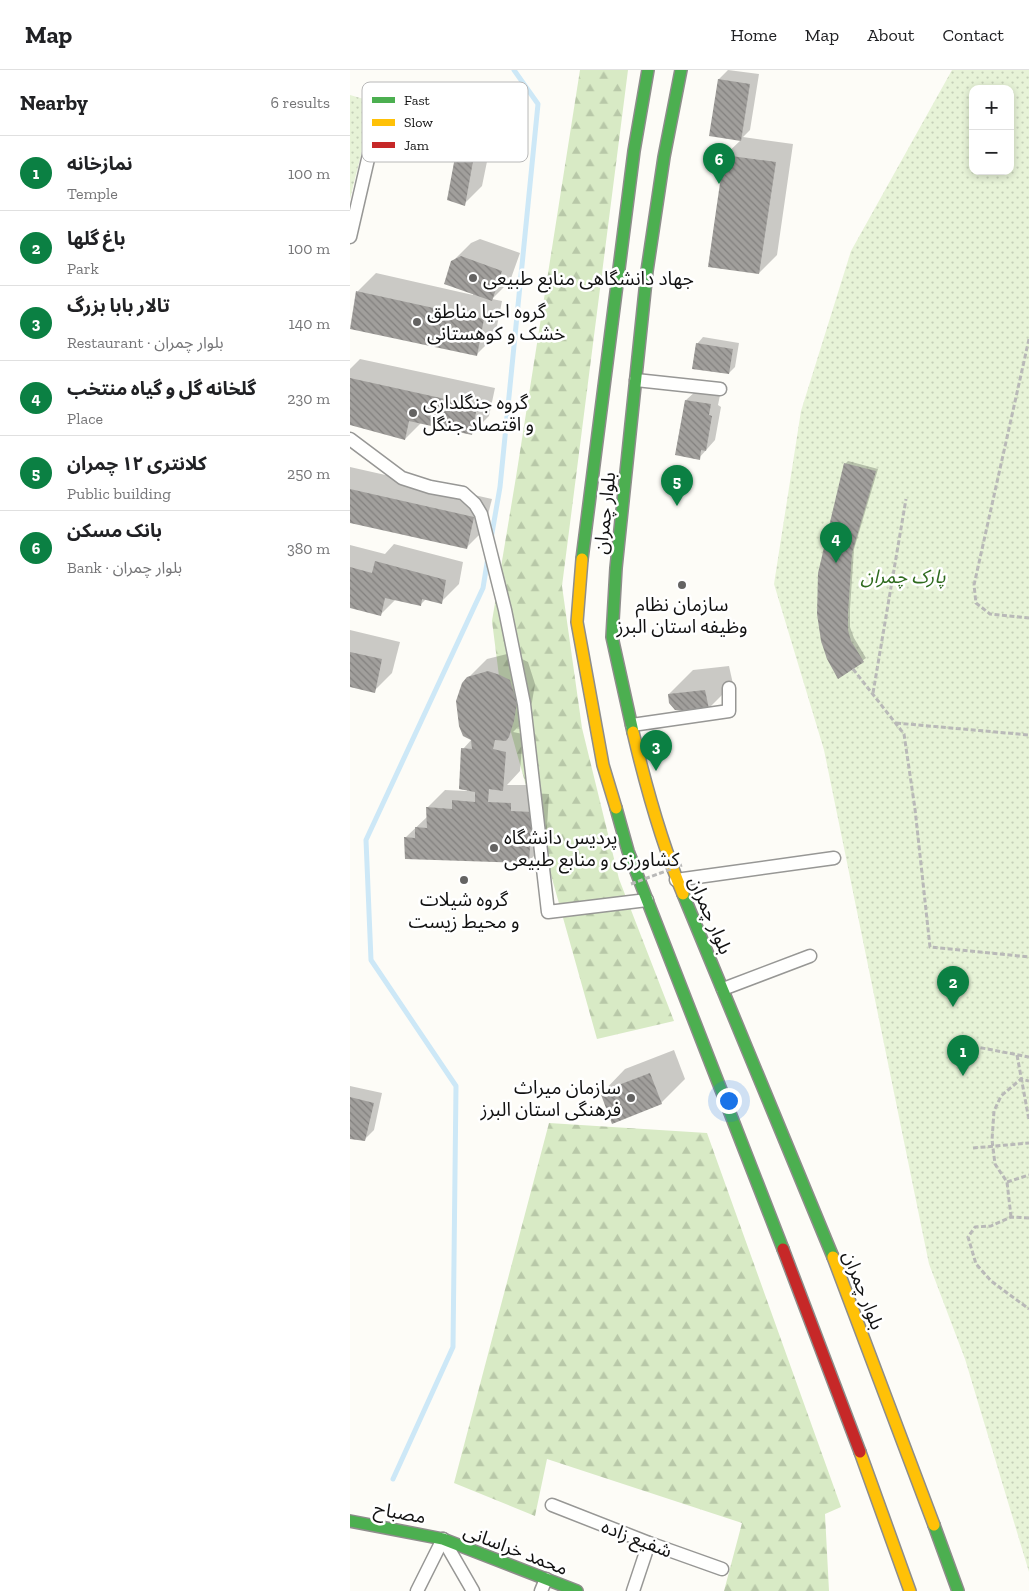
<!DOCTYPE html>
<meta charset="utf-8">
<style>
:root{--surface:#fff;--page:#f2f2f2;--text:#202124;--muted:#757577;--line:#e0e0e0;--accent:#0b8043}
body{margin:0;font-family:"Zilla Slab","Noto Sans Arabic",serif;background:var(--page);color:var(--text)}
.controls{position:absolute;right:15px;top:15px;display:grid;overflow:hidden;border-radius:10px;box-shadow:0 2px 8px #0003}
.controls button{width:45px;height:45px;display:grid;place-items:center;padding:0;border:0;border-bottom:1px solid var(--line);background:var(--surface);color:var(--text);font:25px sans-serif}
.you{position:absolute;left:378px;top:1030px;width:18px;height:18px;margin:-12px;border:4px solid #fff;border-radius:50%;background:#1a73e8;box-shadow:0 0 0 8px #1a73e833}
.badge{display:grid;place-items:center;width:32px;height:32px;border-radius:50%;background:var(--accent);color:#fff;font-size:16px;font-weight:700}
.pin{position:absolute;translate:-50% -41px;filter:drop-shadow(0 1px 2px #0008)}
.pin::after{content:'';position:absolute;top:26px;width:18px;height:15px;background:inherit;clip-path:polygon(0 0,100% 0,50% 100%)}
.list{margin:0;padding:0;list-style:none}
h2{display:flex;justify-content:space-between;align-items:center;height:65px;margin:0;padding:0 20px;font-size:21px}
h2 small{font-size:16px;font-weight:400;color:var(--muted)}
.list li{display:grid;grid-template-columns:32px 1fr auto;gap:15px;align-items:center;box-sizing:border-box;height:75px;padding:0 20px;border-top:1px solid var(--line)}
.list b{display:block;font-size:19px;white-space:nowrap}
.list p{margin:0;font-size:16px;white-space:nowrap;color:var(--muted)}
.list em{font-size:16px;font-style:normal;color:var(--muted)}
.map{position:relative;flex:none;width:679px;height:1521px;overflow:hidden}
header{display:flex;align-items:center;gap:30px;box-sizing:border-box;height:70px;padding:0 25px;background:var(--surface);border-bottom:1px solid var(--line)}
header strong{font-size:24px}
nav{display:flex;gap:28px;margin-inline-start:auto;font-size:18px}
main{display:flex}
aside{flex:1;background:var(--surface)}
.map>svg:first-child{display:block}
.forest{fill:url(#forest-firs)}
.park{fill:url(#park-dots);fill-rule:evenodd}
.shadow{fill:#0003}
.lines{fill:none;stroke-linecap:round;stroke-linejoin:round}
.stream{stroke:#cde8f7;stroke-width:5}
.building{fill:url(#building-back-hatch)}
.street-casing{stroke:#979795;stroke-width:15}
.fast-casing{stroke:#8e8d8b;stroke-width:14}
.slow-casing{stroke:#8e8d8b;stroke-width:14}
.jam-casing{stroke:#8e8d8b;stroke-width:14}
.path{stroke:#b9b9b8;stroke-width:3;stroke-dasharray:5 2.5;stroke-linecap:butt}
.street{stroke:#fffffe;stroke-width:12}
.fast{stroke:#4caf50;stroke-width:11}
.slow{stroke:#ffc107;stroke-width:11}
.jam{stroke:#c62828;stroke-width:11}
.path-bridge{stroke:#b9b9b8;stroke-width:3;stroke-dasharray:5 2.5;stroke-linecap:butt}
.poi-dot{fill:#646362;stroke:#fff;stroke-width:2}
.labels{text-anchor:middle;stroke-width:5;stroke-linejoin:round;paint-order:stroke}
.poi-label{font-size:19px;fill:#111;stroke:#fff;text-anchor:start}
.street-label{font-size:19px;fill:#111;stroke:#fff}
.park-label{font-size:19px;font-style:italic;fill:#2f6b1f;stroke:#fff}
.key{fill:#fff;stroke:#b8b8b8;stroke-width:1}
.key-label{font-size:14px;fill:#111}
</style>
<header>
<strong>Map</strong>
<nav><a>Home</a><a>Map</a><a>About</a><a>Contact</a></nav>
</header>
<main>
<aside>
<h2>Nearby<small>6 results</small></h2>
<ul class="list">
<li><span class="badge">1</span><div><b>نمازخانه</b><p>Temple</p></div><em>100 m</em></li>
<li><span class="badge">2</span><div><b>باغ گلها</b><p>Park</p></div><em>100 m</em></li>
<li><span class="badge">3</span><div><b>تالار بابا بزرگ</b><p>Restaurant · بلوار چمران</p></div><em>140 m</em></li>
<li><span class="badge">4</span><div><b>گلخانه گل و گیاه منتخب</b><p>Place</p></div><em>230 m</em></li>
<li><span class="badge">5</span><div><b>کلانتری ۱۲ چمران</b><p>Public building</p></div><em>250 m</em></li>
<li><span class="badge">6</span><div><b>بانک مسکن</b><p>Bank · بلوار چمران</p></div><em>380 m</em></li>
</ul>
</aside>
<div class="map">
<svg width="679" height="1521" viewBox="0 0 679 1521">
<defs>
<pattern id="forest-firs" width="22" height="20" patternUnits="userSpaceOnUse" patternTransform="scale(1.25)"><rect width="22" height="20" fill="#d8eac5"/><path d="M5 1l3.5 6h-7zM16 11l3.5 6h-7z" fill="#b8c8a8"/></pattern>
<pattern id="park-dots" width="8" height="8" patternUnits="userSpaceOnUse" patternTransform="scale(1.25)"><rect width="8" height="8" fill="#e7f3d7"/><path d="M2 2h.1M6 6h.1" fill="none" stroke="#c5cfb8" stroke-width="1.8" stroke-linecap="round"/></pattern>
<pattern id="building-back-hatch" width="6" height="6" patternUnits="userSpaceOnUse" patternTransform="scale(1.25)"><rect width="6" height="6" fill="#a19f9c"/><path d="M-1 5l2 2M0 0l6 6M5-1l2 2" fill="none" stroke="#82807e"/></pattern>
</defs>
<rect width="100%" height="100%" fill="#fdfcf7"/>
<g class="forest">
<path d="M230,0H278L212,516L232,658L269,809L324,951L247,969L152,630L142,551L166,407Z"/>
<path d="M199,1053L357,1063L491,1437L475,1444L479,1521H374L392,1453L197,1389L185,1446L104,1413Z"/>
</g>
<g class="park">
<path d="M602,0H679V1502L615,1289L579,1194L474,680L424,514L451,341L501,181ZM623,19H660V101H623Z"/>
<path d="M0,25L24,32L0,129Z"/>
</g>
<g class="shadow">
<path d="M378,0L409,4L400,60L393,67L443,74L427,185L409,203L359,196L375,85L391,70L369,9Z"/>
<path d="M79,17L162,34L159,53L141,72L132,116L114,134L106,87L61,35Z"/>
<path d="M130,169L170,183L160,211L142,229L152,231L145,266L127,284L1,258L8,221L26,203L123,225V223L102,192L121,173Z"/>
<path d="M353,267L389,273L385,297L379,303L347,274Z"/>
<path d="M10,289L145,318L139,346L121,364L71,353L55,369L0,354V299Z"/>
<path d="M346,321L370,325L368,335L371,337L365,370L349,388L336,330Z"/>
<path d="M498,391L528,399L504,479L500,539V557L504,568L516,588L489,608L495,394Z"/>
<path d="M0,397L142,429L134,460L116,478L0,452Z"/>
<path d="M44,474L113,492L109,514L91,532L76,529L70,535L46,529L31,544L0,537V475L35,484Z"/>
<path d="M0,560L50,572L42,603L24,621L0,616Z"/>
<path d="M157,584L168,587L178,592L185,614L182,632L174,651L163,662L173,664L170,701L157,715H179V723L199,724L196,774L178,792L55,768L78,746L77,738L95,720L117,721L113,679L122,669L118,608L137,589Z"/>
<path d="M379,596L383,614L359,638L319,624L343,600Z"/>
<path d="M324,980L335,1009L311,1033L252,1023L275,999Z"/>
<path d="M0,1016L32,1023L24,1060L14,1070L0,1067Z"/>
</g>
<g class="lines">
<g class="stream">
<path d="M141,469L150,417L188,34L164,0"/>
<path d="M43,1409L103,1277L106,1016L21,890L16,770L133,518L138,487"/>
</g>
</g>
<g class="building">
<path d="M368,9L400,14L391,71L359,66Z"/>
<path d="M60,35L145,52L142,73L127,69L115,136L97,130L105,87L51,75Z"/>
<path d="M374,85L426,92L409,204L358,197Z"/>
<path d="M111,186L152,201L142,231L94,214L101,191Z"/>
<path d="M6,221L134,249L127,286L0,259Z"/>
<path d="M346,273L383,279L379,304L342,299Z"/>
<path d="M0,308L127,336L122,365L59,351L55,370L0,355Z"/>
<path d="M335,330L361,334L359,345L362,346L356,381L351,380L350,390L325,385Z"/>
<path d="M494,393L526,401L502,483L498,543V560L501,571L514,592L488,609L477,589L471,571L467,544L468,503Z"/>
<path d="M0,419L124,447L117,479L0,453Z"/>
<path d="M25,491L96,510L92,534L72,529L71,536L35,528L31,546L0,538V497L22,503Z"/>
<path d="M0,582L32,589L25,623L0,617Z"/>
<path d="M138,601L150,605L160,610L167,633L164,651L159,667L156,671L145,670L143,679L156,682L153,721L139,719L138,732L161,733V741L182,742L179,793L55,789L54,767L65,768V757L77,758L76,737L102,739V730L125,732V722L109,719L111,678L122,679L121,670L113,666L109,656L106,631L112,613L117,607Z"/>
<path d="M355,620L359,639L334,641L325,640L319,633L318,624Z"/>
<path d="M300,1003L312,1034L262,1054L250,1022Z"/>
<path d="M0,1027L24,1033L15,1071L0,1069Z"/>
</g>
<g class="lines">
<defs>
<g id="street">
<path d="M0,167L33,24"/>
<path d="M286,310L370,319"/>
<path d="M0,369L52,408L80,417L113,423L125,434L131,444L155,540L174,634L198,842L297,830"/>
<path d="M282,655L379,641V618"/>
<path d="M326,810L484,788"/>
<path d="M373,919L460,886"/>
<path d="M202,1435L299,1473L372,1499"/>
<path d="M93,1469L123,1521"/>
<path d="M67,1521L93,1469"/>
<path d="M191,1521L196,1509"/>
<path d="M283,1521L299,1473"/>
</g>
<g id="fast">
<path d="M232,489L284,81L298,0"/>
<path d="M283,662L262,567L266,498L297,201L314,87L331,0"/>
<path d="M266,738L278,781L433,1179"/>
<path d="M333,824L483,1187"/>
<path d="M0,1451L93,1469L227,1521"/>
<path d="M584,1455L608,1521"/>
</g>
<g id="slow">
<path d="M232,489L227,552L253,695L266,738"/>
<path d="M283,662C296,717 311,772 333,824"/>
<path d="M483,1187L584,1455"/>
<path d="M510,1382L560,1521"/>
</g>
<path id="jam" d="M433,1179L510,1382"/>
</defs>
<use href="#street" class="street-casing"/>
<use href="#fast" class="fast-casing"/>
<use href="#slow" class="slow-casing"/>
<use href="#jam" class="jam-casing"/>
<g class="path">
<path d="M679,269L624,515L626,533L640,544L679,548"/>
<path d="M503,599L554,664L565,739L580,877L679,887"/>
<path d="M523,623L556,429"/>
<path d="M546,653L679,665"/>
<path d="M601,972L679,987"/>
<path d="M667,985L679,1050"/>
<path d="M623,1078L679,1073"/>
<path d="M657,1112L679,1105"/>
<path d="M661,1147L657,1112L645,1094L642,1070L644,1041L651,1026L671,1009L679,1011"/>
<path d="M679,1148L661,1147L641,1156L625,1157L618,1167L626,1194L641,1211L679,1239"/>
</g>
<use href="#street" class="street"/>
<use href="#fast" class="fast"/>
<use href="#slow" class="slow"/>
<use href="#jam" class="jam"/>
<path class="path-bridge" d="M281,814L332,795"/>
</g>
<g class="poi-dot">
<circle cx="123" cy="208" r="5"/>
<circle cx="67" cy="252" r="5"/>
<circle cx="63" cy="343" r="5"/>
<circle cx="332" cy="515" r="5"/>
<circle cx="144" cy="778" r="5"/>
<circle cx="114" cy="810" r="5"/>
<circle cx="281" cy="1028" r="5"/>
</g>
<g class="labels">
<g class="poi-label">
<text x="133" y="215">جهاد دانشگاهی منابع طبیعی</text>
<text x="77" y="248">گروه احیا مناطق<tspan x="77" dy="22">خشک و کوهستانی</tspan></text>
<text x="73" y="339">گروه جنگلداری<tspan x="73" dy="22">و اقتصاد جنگل</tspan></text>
<text x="332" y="541" text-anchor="middle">سازمان نظام<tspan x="332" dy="22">وظیفه استان البرز</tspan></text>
<text x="154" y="774">پردیس دانشگاه<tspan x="154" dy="22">کشاورزی و منابع طبیعی</tspan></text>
<text x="114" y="836" text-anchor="middle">گروه شیلات<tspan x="114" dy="22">و محیط زیست</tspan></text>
<text x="271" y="1024" text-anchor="end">سازمان میراث<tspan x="271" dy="22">فرهنگی استان البرز</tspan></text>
</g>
<g class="street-label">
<text transform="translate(254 443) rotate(-84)" y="7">بلوار چمران</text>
<text transform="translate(361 845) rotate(67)" y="7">بلوار چمران</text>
<text transform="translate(514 1220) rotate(69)" y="7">بلوار چمران</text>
<text transform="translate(50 1442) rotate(10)" y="7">مصباح</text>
<text transform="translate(287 1468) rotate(21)" y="7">شفیع زاده</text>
<text transform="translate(166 1479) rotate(21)" y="7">محمد خراسانی</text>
</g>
<g class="park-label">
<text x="553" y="513">پارک چمران</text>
</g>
</g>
<rect x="12" y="12" width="166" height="80" rx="8" class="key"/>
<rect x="22" y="27" width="23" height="6" fill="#4caf50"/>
<rect x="22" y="49" width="23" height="7" fill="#ffc107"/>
<rect x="22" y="72" width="23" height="6" fill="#c62828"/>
<g class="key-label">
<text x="54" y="35">Fast</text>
<text x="54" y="57">Slow</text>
<text x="54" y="80">Jam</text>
</g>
</svg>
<div class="controls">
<button>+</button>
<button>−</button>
</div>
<div class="you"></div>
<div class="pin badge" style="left:613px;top:1006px">1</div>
<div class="pin badge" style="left:603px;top:937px">2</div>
<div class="pin badge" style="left:306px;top:701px">3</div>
<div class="pin badge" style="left:486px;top:493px">4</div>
<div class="pin badge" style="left:327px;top:436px">5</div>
<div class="pin badge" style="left:369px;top:114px">6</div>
</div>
</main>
